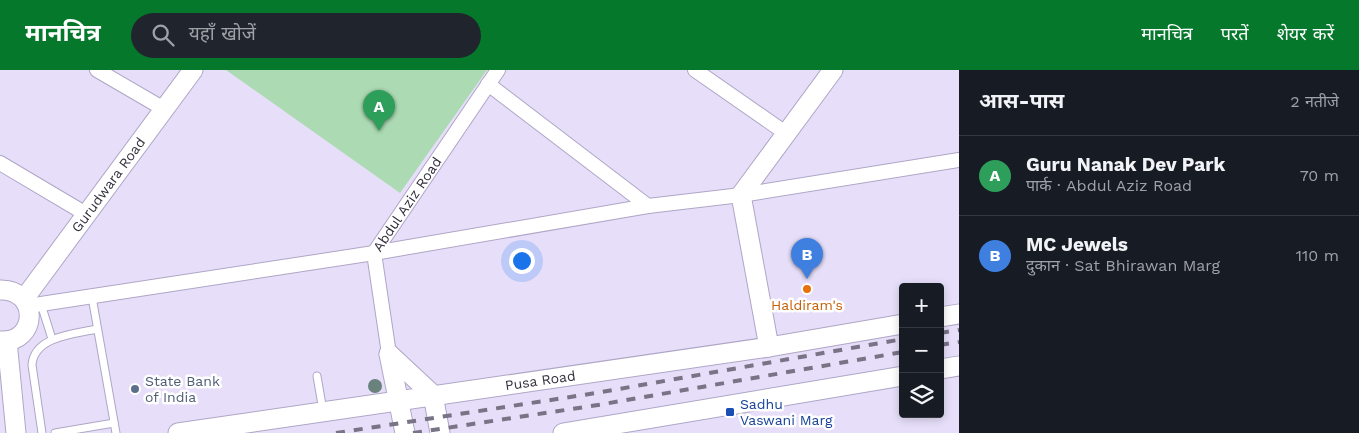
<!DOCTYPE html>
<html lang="hi">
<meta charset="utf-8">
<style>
:root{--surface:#171b24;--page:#20242c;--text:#f1f3f6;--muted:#9ea1a6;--line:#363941;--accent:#06782c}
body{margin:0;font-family:"Work Sans","Noto Sans Devanagari",sans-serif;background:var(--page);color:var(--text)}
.controls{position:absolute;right:15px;bottom:15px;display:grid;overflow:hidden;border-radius:5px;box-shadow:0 2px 8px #0003}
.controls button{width:45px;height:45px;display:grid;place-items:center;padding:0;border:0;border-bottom:1px solid var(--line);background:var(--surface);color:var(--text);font:25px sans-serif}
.you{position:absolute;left:521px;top:190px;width:18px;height:18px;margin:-12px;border:4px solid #fff;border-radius:50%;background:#1a73e8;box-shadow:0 0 0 8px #1a73e833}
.badge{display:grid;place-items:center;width:32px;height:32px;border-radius:50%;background:var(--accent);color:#fff;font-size:16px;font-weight:700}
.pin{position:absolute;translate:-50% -41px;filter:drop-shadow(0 1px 2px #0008)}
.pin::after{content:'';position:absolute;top:26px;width:18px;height:15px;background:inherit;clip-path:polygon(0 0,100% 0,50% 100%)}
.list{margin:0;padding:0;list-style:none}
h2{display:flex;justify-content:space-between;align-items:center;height:65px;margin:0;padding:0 20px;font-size:21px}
h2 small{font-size:16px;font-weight:400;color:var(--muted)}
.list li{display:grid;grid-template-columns:32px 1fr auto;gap:15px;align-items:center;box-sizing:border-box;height:80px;padding:0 20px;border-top:1px solid var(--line)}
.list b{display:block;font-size:19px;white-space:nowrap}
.list p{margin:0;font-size:16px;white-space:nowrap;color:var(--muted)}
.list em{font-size:16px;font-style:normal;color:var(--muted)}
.icon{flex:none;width:28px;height:28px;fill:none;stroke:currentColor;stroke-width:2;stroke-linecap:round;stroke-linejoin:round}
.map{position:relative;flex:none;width:959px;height:363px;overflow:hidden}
header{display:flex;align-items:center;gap:30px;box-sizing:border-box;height:70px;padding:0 25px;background:var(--accent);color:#fff}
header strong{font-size:24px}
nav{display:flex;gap:28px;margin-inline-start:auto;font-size:18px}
.search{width:350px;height:45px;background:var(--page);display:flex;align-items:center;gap:12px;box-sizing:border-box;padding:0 18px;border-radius:28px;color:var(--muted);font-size:19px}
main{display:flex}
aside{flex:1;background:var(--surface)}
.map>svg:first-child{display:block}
.green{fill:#acdbb3}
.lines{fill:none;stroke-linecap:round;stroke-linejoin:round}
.lane-casing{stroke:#afa6c6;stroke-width:9}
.street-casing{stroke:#afa6c6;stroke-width:16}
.secondary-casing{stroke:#afa6c6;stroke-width:21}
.lane{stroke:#fff;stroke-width:7}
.street{stroke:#fff;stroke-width:14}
.secondary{stroke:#fff;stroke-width:19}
.rail{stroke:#787385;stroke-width:4;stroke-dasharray:9 9;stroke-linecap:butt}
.tree{fill:#6a827c}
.food-dot{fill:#e8710a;stroke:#fff;stroke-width:2}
.service-dot{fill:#5c6f8a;stroke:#fff;stroke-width:2}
.transit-dot{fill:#1a4fb4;stroke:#fff;stroke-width:2}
.labels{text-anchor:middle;stroke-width:5;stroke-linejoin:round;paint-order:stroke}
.street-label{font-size:14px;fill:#332f3c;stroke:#fff}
.food-label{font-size:14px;fill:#c56008;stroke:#fff}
.service-label{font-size:14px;fill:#4e5e75;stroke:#fff;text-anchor:start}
.transit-label{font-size:14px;fill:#164399;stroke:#fff;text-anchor:start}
</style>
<header>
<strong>मानचित्र</strong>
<div class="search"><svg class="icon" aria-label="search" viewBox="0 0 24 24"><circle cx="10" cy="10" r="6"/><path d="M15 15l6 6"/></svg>यहाँ खोजें</div>
<nav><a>मानचित्र</a><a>परतें</a><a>शेयर करें</a></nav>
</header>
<main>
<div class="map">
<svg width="959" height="363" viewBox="0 0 959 363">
<rect width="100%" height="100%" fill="#e7dffa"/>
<path class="green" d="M226,0H487L400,123Z"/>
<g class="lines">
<defs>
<g id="lane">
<path d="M92,227L116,363"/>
<path d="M41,234L52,269"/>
<path d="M317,306L323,341"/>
<path d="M42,363L32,295C34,266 75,264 97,259"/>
<path d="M55,363L114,353"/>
</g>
<g id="street">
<path d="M97,0L164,39"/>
<path d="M695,0L787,64"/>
<path d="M488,14L648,136"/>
<path d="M0,93L86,144"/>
<path d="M28,236L374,183L648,136L741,125L959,90"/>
<path id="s1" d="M389,284L374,183L498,0"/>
</g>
<g id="secondary">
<path d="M0,220C40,219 38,274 0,271"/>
<path id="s2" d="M24,229L193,0"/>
<path d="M940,247L959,244"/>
<path d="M7,271L16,363"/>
<path d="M769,277L741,125L833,0"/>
<path d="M389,284L433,325L440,363"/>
<path d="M389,284L405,363"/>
<path d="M940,299L959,296"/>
<path id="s3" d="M178,363L769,277L903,254"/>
<path d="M563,363L903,306"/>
</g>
</defs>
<use href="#lane" class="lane-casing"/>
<use href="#street" class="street-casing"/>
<use href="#secondary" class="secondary-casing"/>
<use href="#lane" class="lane"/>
<use href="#street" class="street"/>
<use href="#secondary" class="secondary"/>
<g class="rail">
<path d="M940,263L959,260"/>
<path d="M940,275L959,272"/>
<path d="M336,363L596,323L903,269"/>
<path d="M413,363L598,335L903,282"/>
</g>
</g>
<circle class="tree" cx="375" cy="316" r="7"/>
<circle class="food-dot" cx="807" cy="219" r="5"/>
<circle class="service-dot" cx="135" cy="319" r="5"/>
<rect class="transit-dot" x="725" y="337" width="10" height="10" rx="2.5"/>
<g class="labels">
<g class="street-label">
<text dy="5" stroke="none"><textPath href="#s2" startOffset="142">Gurudwara Road</textPath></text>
<text dy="5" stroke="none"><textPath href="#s1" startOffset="161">Abdul Aziz Road</textPath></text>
<text dy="5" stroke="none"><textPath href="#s3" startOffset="366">Pusa Road</textPath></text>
</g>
<g class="food-label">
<text x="807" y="240">Haldiram's</text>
</g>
<g class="service-label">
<text x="145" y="316">State Bank<tspan x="145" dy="16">of India</tspan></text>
</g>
<g class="transit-label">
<text x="740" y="339">Sadhu<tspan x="740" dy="16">Vaswani Marg</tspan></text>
</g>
</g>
</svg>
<div class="controls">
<button>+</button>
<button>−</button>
<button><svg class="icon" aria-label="layers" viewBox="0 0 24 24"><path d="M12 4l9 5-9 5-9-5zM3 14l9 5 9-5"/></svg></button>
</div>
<div class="you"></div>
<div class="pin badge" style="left:379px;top:61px;background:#2e9e5b">A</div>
<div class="pin badge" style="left:807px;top:209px;background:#3f7fe0">B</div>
</div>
<aside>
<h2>आस-पास<small>2 नतीजे</small></h2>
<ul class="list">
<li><span class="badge" style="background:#2e9e5b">A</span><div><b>Guru Nanak Dev Park</b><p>पार्क · Abdul Aziz Road</p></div><em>70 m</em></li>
<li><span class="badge" style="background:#3f7fe0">B</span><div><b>MC Jewels</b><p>दुकान · Sat Bhirawan Marg</p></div><em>110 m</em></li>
</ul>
</aside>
</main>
